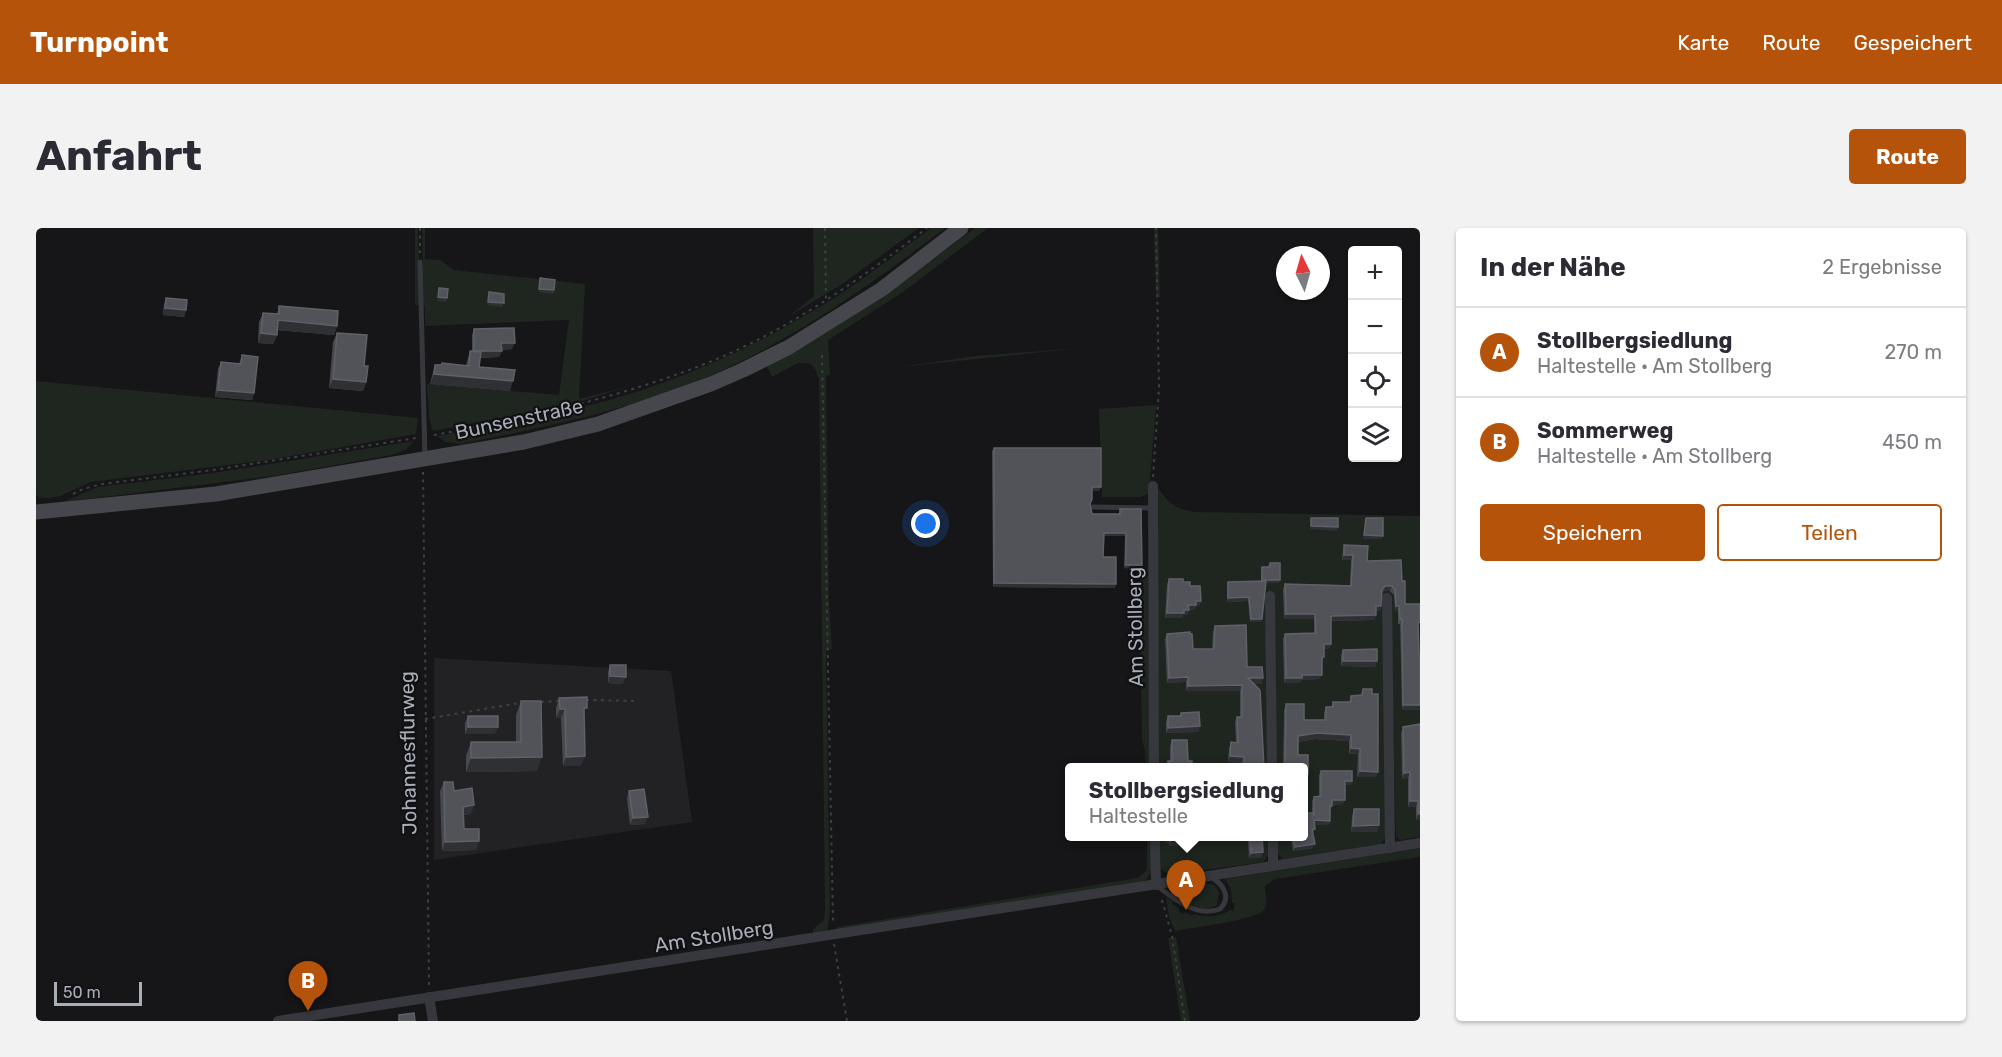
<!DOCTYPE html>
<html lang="de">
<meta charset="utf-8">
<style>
:root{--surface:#fff;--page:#f2f2f3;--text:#2b2b33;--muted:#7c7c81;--line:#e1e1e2;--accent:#b45309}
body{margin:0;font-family:Rubik,sans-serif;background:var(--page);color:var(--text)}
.controls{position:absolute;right:18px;top:18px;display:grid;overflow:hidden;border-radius:6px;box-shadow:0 2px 4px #0004}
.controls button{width:54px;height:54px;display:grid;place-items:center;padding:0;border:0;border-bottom:2px solid var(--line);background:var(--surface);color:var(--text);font:30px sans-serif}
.compass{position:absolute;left:1240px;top:18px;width:54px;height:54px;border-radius:50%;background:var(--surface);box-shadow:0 2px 4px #0004;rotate:355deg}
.scale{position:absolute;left:18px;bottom:15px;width:88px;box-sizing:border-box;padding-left:6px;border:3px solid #a8adb8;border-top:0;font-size:16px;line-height:21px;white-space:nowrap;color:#a8adb8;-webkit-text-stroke:4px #111113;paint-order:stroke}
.you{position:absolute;left:890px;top:296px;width:21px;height:21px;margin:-15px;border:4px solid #fff;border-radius:50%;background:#1a73e8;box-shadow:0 0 0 9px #1a73e833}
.badge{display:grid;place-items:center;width:39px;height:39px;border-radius:50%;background:var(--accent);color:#fff;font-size:20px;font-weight:700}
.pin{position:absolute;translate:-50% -50px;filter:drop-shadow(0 2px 3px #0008)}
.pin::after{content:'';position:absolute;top:32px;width:21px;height:18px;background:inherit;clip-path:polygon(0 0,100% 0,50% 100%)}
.popup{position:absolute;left:1029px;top:535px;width:243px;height:78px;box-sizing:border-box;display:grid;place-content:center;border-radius:6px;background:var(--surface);filter:drop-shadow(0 2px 4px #0005);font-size:20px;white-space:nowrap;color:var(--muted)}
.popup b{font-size:22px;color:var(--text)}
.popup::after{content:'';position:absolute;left:50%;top:100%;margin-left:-12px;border:12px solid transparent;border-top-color:var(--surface)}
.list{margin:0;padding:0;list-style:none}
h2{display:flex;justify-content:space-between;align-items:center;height:78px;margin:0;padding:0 24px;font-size:26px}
h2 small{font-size:20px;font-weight:400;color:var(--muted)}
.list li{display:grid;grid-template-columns:39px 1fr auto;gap:18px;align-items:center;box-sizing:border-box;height:90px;padding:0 24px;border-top:2px solid var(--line)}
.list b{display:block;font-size:22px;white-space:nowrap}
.list p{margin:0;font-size:20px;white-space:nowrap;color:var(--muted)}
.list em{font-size:20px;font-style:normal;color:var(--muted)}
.actions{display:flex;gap:12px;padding:18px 24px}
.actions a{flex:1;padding:14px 0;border:2px solid var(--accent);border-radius:6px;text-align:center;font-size:21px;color:var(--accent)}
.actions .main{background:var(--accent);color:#fff}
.icon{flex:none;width:33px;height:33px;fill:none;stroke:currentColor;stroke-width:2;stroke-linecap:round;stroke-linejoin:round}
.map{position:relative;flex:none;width:1384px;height:793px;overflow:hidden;border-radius:6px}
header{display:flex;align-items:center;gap:36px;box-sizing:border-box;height:84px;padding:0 30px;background:var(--accent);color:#fff}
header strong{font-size:28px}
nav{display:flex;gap:33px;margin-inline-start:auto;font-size:21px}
.intro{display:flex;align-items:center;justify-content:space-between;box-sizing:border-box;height:144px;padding:0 36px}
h1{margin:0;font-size:42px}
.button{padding:15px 27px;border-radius:6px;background:var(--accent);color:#fff;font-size:21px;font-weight:700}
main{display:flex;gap:36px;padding:0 36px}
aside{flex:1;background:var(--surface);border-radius:6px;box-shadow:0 2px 4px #0004}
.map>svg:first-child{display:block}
.built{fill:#222225}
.green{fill:#1e261f}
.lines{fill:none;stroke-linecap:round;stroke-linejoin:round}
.path{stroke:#3d3f44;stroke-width:2;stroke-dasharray:3 4.5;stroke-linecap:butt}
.service{stroke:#37383d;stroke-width:5}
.minor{stroke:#37383d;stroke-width:10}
.secondary{stroke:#45474d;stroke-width:15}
.wall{fill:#47494d}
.shaded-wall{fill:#2f3033}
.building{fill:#525359;stroke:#5f6168;stroke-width:1.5}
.labels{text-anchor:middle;stroke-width:4.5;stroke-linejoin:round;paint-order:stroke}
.street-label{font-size:20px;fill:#a8adb8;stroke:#111113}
</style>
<header>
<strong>Turnpoint</strong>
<nav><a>Karte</a><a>Route</a><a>Gespeichert</a></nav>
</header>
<div class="intro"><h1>Anfahrt</h1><a class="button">Route</a></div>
<main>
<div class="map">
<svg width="1384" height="793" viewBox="0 0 1384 793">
<rect width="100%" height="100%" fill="#161618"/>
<path class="built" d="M398,430L635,443L656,594L398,632Z"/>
<g class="green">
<path d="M379,0H382L383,38L387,39L386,0H389V31L404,32L418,42L549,56L543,171L594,158L536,176L397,203L393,189L391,156L523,167L533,92L389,98V78L379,77Z"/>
<path d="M777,0H883L806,56L752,89L778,68Z"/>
<path d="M895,0H909C819,69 727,133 619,169C555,190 490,203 424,216L410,214L401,208C470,195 539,184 606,162C672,140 736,109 795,72C830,50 862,24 895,0Z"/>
<path d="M939,0H952L867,64L792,112L794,147L790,148L793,374L796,421L790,422L794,686L791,704L777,706V701L788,692L789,682L783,151L779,141L773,135H762L736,149L731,138C806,98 871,51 939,0Z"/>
<path d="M1118,0H1122L1124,70L1120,66Z"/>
<path d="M1046,120L863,139L940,128Z"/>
<path d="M0,153L382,190L380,206L233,232L55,254L24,268L14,270H4L0,267Z"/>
<path d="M1120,177L1113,265L1105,269H1066L1063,181Z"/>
<path d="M378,213L369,222L356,227L243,247L27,274L62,259L177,245Z"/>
<path d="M1121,258C1133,275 1135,280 1159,284L1384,288V609L1364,612L1360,608L1357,505L1350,609L1345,616L1247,631L1242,626V609L1267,608V540L1123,539Z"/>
<path d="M1106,341H1112L1114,540L1110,539L1109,524L1106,511L1104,385Z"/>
<path d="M1111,609H1115C1115,623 1121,646 1106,655L801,703V699L1102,650L1111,642Z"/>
<path d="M1124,609H1232V627L1228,634L1133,647L1125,641Z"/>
<path d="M1384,620V629L1239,651L1229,658C1228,665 1233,675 1229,681C1222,692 1154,700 1139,703L1133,689L1130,669L1137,673L1136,676L1144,681L1142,683L1147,686L1149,684L1156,688L1158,686C1170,690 1184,689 1194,682L1197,683L1199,676L1196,674L1195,661L1189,651Z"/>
<path d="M1167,654L1178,657L1183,664L1181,677C1165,688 1144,670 1132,660Z"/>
<path d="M1140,709L1154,793H1145L1132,710Z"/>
</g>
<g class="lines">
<g class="path">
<path d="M384,0V25"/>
<path d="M789,0L790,72"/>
<path d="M786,127L797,695"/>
<path d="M398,207C489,190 579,171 666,137C748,105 822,53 891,0"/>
<path d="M387,244L393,757"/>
<path d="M1117,249L1123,160L1120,0"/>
<path d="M37,266L47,261L66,256L177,242L380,210"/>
<path d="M550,472L599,473"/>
<path d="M505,474L523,473"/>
<path d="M389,491L484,475"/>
<path d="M1126,672L1136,708L1149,793"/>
<path d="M798,716L811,793"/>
</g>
<g class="service">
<path d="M384,34L389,230"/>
<path d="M1057,279L1115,280"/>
<path d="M1120,657C1138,671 1161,690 1184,681C1196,669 1187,656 1175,649"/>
</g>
<g class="minor">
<path d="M1117,258L1118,540"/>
<path d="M1234,368L1236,540"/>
<path d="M1351,370L1354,620"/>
<path d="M1119,608L1120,657"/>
<path d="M1237,608V638"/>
<path d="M393,769L397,793"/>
<path d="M242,793L1384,615"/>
</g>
<path class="secondary" d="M0,284L180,266L488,214L562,196L675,156L707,142L753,119L846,61L925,0"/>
</g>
<g class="wall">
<path d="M130,70L150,82L148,89L127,87L128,77Z"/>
<path d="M243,78L301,98L298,107L241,102V107L237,116L222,115L223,94L227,85L241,86Z"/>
<path d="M438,101L476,121L466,122L463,129L444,130L443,139L474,163L394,156L396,148L399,137H430L434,123H436V107Z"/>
<path d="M301,105L330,154L327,163L293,160L297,114Z"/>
<path d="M206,127L218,165L216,172L179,169L182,141L185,134L203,136Z"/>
<path d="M958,220L1063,263L1056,262L1054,276L1056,286H1083L1084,281L1106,337L1105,341L1088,340L1089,308H1068L1067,329L1079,360L957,359L956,223Z"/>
<path d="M1308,317L1331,333L1366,353L1369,376L1382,399L1383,428H1384V482H1366L1364,396H1362V383H1359L1358,367L1354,363H1348L1346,365L1345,378L1344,383H1340V387L1338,392L1295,393L1293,421H1288L1284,451L1265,452L1264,455H1248L1247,411L1249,406L1278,405V391H1248L1247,361L1249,356L1314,357L1315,332H1306L1307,322Z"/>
<path d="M1234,335L1243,355H1229L1225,394H1214L1212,373L1191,374V357L1192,354L1225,353V343L1226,339H1232Z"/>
<path d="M1133,351L1147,354L1154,358L1165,373L1163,378H1160L1158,382H1153L1151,387H1147L1146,390H1129L1131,356Z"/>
<path d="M1179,398L1211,439L1227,450L1225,456H1217L1228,540H1206V535L1192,534L1193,520L1195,514L1200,515L1199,494L1201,489H1204V463H1150V454L1131,455L1129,411L1131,406L1157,421H1176L1177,403Z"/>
<path d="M1307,422L1341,433L1339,439L1305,438V427Z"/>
<path d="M574,437L587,456L572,455V444Z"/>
<path d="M1327,461L1340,549H1321L1322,526H1313V513L1279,511L1262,514V527L1272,546L1270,552L1267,540H1247L1248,482L1250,476L1268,492H1288V485L1290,479H1295L1297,474H1313L1315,468H1325Z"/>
<path d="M523,470L548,489L545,538H527L525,490H520V480Z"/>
<path d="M485,473L501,543L430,544V528L435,514H480V487Z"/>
<path d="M1145,485L1164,498L1162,504L1130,505V494L1132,488H1144Z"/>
<path d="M432,488L459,506H429V495Z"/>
<path d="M1384,496V592H1380V579H1372V550L1366,551L1365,505L1367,499Z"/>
<path d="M1136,512L1152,533L1156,540H1130L1132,533H1134V518Z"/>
<path d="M1285,543L1316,553L1315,557H1309L1307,576L1296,577L1294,582L1293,597H1279V601L1277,605V620L1257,623L1255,609H1267L1276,585V573L1278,569L1283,568V547Z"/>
<path d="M408,554L418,563L435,586L427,587L428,601L443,613L440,622L406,623L404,563Z"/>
<path d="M593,563L609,596L594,597L591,570Z"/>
<path d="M1318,581L1341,604H1315L1316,588Z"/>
<path d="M1130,609H1173L1172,611L1145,614L1143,618H1133V615H1130Z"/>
<path d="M1213,609H1226L1225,630H1213L1212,611Z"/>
</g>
<g class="shaded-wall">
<path d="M503,61L518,62L517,66L502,64Z"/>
<path d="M402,69L411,70L410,74L401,73Z"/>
<path d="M452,74L468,75L466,79L451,77Z"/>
<path d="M129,80L150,82L148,89L127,87Z"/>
<path d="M242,92L301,98L298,107L239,102Z"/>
<path d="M225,105L241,107L237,116L222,115Z"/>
<path d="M465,115H479L476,121L463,122Z"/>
<path d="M438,123H466L463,129L436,130Z"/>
<path d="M398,146L477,153L474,163L394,156Z"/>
<path d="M297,151L330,154L327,163L293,160Z"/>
<path d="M182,162L218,165L216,172L179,169Z"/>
<path d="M1056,259H1065L1063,263L1054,262Z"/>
<path d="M1275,298L1302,299L1301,303L1274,301Z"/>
<path d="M1068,305H1090L1089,308H1066Z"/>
<path d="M1328,307L1347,308L1346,311H1327Z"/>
<path d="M1308,327H1317L1315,332H1306Z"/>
<path d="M1090,337H1106L1105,341L1088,340Z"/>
<path d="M1226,352H1244L1243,355H1225Z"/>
<path d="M958,355L1080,356L1079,360L957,359Z"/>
<path d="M1349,358H1356L1354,363H1348L1344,367L1346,362Z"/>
<path d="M1213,369L1212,373L1191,374L1192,370Z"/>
<path d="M1160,373H1165L1163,378H1160L1158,382H1151L1152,377Z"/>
<path d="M1340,378H1345L1344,383H1338Z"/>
<path d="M1360,378H1363L1362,383H1359Z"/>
<path d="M1148,382H1153L1151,387H1147L1146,390H1129L1131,385Z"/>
<path d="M1250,386H1279L1278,391H1248Z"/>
<path d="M1340,387L1338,392L1293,393L1295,388Z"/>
<path d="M1215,391H1226L1225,394H1214Z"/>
<path d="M1288,416H1295L1293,421H1286Z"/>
<path d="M1307,433H1341L1339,439L1305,438Z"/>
<path d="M1266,447H1286L1284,451L1265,452L1264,455H1248L1250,450Z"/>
<path d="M574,448L590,449L587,456L572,455Z"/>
<path d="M1152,449L1150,454L1131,455L1133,450Z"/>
<path d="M1212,450H1227L1225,456H1210Z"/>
<path d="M1206,457L1204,463H1150L1152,458Z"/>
<path d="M1367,477H1384V482H1366Z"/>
<path d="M524,481H529L525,490H520Z"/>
<path d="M1164,498L1162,504L1130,505L1132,500Z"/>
<path d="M432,499H462L459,506H429Z"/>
<path d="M1281,505L1315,507L1313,513L1279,511L1260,514L1262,508Z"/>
<path d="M1315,520L1324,521L1322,526H1313Z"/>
<path d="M549,528L545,538H527L530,529Z"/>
<path d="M1194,528L1208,529L1206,535L1192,534Z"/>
<path d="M506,529L501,543L430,544L435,530Z"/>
<path d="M1324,543L1342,544L1340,549H1321Z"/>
<path d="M1374,544L1372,550L1366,551L1368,545Z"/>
<path d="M1267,546H1272L1270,552H1267Z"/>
<path d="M1309,553H1316L1315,557H1308Z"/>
<path d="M1296,572H1309L1307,576L1295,577Z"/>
<path d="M1374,573H1382L1380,579H1372Z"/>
<path d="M438,577L435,586L424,587L427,579Z"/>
<path d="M1382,586H1384V592H1380Z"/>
<path d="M612,589L609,596L594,597L597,590Z"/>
<path d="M1278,592L1294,593L1293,597H1277Z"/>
<path d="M1343,597L1341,604H1315L1317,598Z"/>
<path d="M1132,609H1135L1133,615H1130Z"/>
<path d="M1145,609H1173L1172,611L1145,614L1143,618H1133L1135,612Z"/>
<path d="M443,613L440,622L406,623L409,614Z"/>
<path d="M1279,616L1277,620L1257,623L1259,619Z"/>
<path d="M1227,624L1225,630H1213L1215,625Z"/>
</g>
<g class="building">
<path d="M504,50L519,52L518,62L503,61Z"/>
<path d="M403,60L412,61L411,70L402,69Z"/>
<path d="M453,64L468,66V75L452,74Z"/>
<path d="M130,70L151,72L150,82L129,80Z"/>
<path d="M243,78L302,83L301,98L242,92L241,107L225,105L227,85L243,86Z"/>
<path d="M478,100L479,115H465L466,123H438V101Z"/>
<path d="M301,105L331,107L328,138H332L330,154L297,151Z"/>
<path d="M434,123L445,124L443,139L479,142L477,153L398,146L399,137H405L406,135L433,138Z"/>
<path d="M206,127L222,129L218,165L182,162L185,134L205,136Z"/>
<path d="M958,220H1065V259H1056V271L1054,276L1056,286H1084V281H1105L1106,337H1090V305H1068L1067,329H1080V356L958,355Z"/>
<path d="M1275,290H1302V299L1275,298Z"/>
<path d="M1330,290H1347V308L1328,307Z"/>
<path d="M1308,317L1332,318L1331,333L1365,332L1366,353H1369V376H1384V394L1382,395L1383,428H1384V477H1367L1366,391H1364L1363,378H1360L1359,362L1356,358H1349L1346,362L1345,378H1340V387L1295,388V416H1288V429H1286V447H1266V450H1250L1249,406L1280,405L1279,386H1250L1249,356L1315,358L1317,327H1308Z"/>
<path d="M1234,335H1244V352H1226V339H1234Z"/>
<path d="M1133,351H1147V354H1154V358H1164L1165,373H1160V377H1152L1153,382H1148V385H1131Z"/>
<path d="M1230,353L1226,391H1215L1213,369L1192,370V354Z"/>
<path d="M1210,397L1211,439H1226L1227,450H1212L1224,462L1228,540H1208V529L1194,528L1195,514L1202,515L1201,489H1206V457L1152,458V449L1133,450L1131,406L1154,404V406H1156L1157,421H1178L1179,398Z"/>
<path d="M1341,421V433H1307V422Z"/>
<path d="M574,437H590V449L574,448Z"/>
<path d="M1327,461H1336V466H1342V544L1324,543V521L1315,520V507L1281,505L1262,508V527H1272V546H1267V540H1253V537H1249L1250,476H1268V492H1290V479H1297V474H1315V468L1326,467Z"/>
<path d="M551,469V480H548L549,528L530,529L529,481H524L523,470Z"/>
<path d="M485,473H505L506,529L435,530V514H485Z"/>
<path d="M1163,484L1164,498L1132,500V488H1145V485Z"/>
<rect x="432" y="488" width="30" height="11"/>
<path d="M1384,496V586H1382V573H1374V544L1368,545L1367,499Z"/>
<path d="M1136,512H1151L1152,533H1156V540H1132V533H1136Z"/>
<path d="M1285,543H1316V553H1309V572H1296V578H1294V593L1278,592L1279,601H1276L1279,616L1259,619L1257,609H1267V585H1277L1278,588V569L1285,568Z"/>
<path d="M408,554H417L418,563L436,560L438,577L427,579L428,601H443V613L409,614Z"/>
<path d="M608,561L612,589L597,590L593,563Z"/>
<path d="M1318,581H1343V597L1317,598Z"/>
<path d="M1132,609H1145L1146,612H1135V609Z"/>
<path d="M1214,609H1226L1227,624L1215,625Z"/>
<path d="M378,785L379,793H363V787Z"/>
</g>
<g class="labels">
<g class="street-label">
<text transform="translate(483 191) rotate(-12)" y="7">Bunsenstraße</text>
<text transform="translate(1099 399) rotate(-91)" y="7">Am Stollberg</text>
<text transform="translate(372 525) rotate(-91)" y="7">Johannesflurweg</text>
<text transform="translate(678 708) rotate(-9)" y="7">Am Stollberg</text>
</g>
</g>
</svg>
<div class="controls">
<button>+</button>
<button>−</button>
<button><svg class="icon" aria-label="locate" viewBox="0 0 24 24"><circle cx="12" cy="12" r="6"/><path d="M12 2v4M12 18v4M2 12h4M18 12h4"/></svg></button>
<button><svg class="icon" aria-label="layers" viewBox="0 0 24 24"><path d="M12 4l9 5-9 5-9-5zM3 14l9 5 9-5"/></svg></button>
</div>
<svg class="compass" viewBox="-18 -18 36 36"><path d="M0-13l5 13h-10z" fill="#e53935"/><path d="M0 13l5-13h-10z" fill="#7c7c81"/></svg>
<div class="scale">50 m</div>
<div class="you"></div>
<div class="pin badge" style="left:1150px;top:682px">A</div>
<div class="popup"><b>Stollbergsiedlung</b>Haltestelle</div>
<div class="pin badge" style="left:272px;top:783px">B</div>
</div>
<aside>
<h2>In der Nähe<small>2 Ergebnisse</small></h2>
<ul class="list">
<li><span class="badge">A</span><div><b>Stollbergsiedlung</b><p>Haltestelle · Am Stollberg</p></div><em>270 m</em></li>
<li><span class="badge">B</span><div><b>Sommerweg</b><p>Haltestelle · Am Stollberg</p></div><em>450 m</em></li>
</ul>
<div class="actions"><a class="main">Speichern</a><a>Teilen</a></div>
</aside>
</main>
